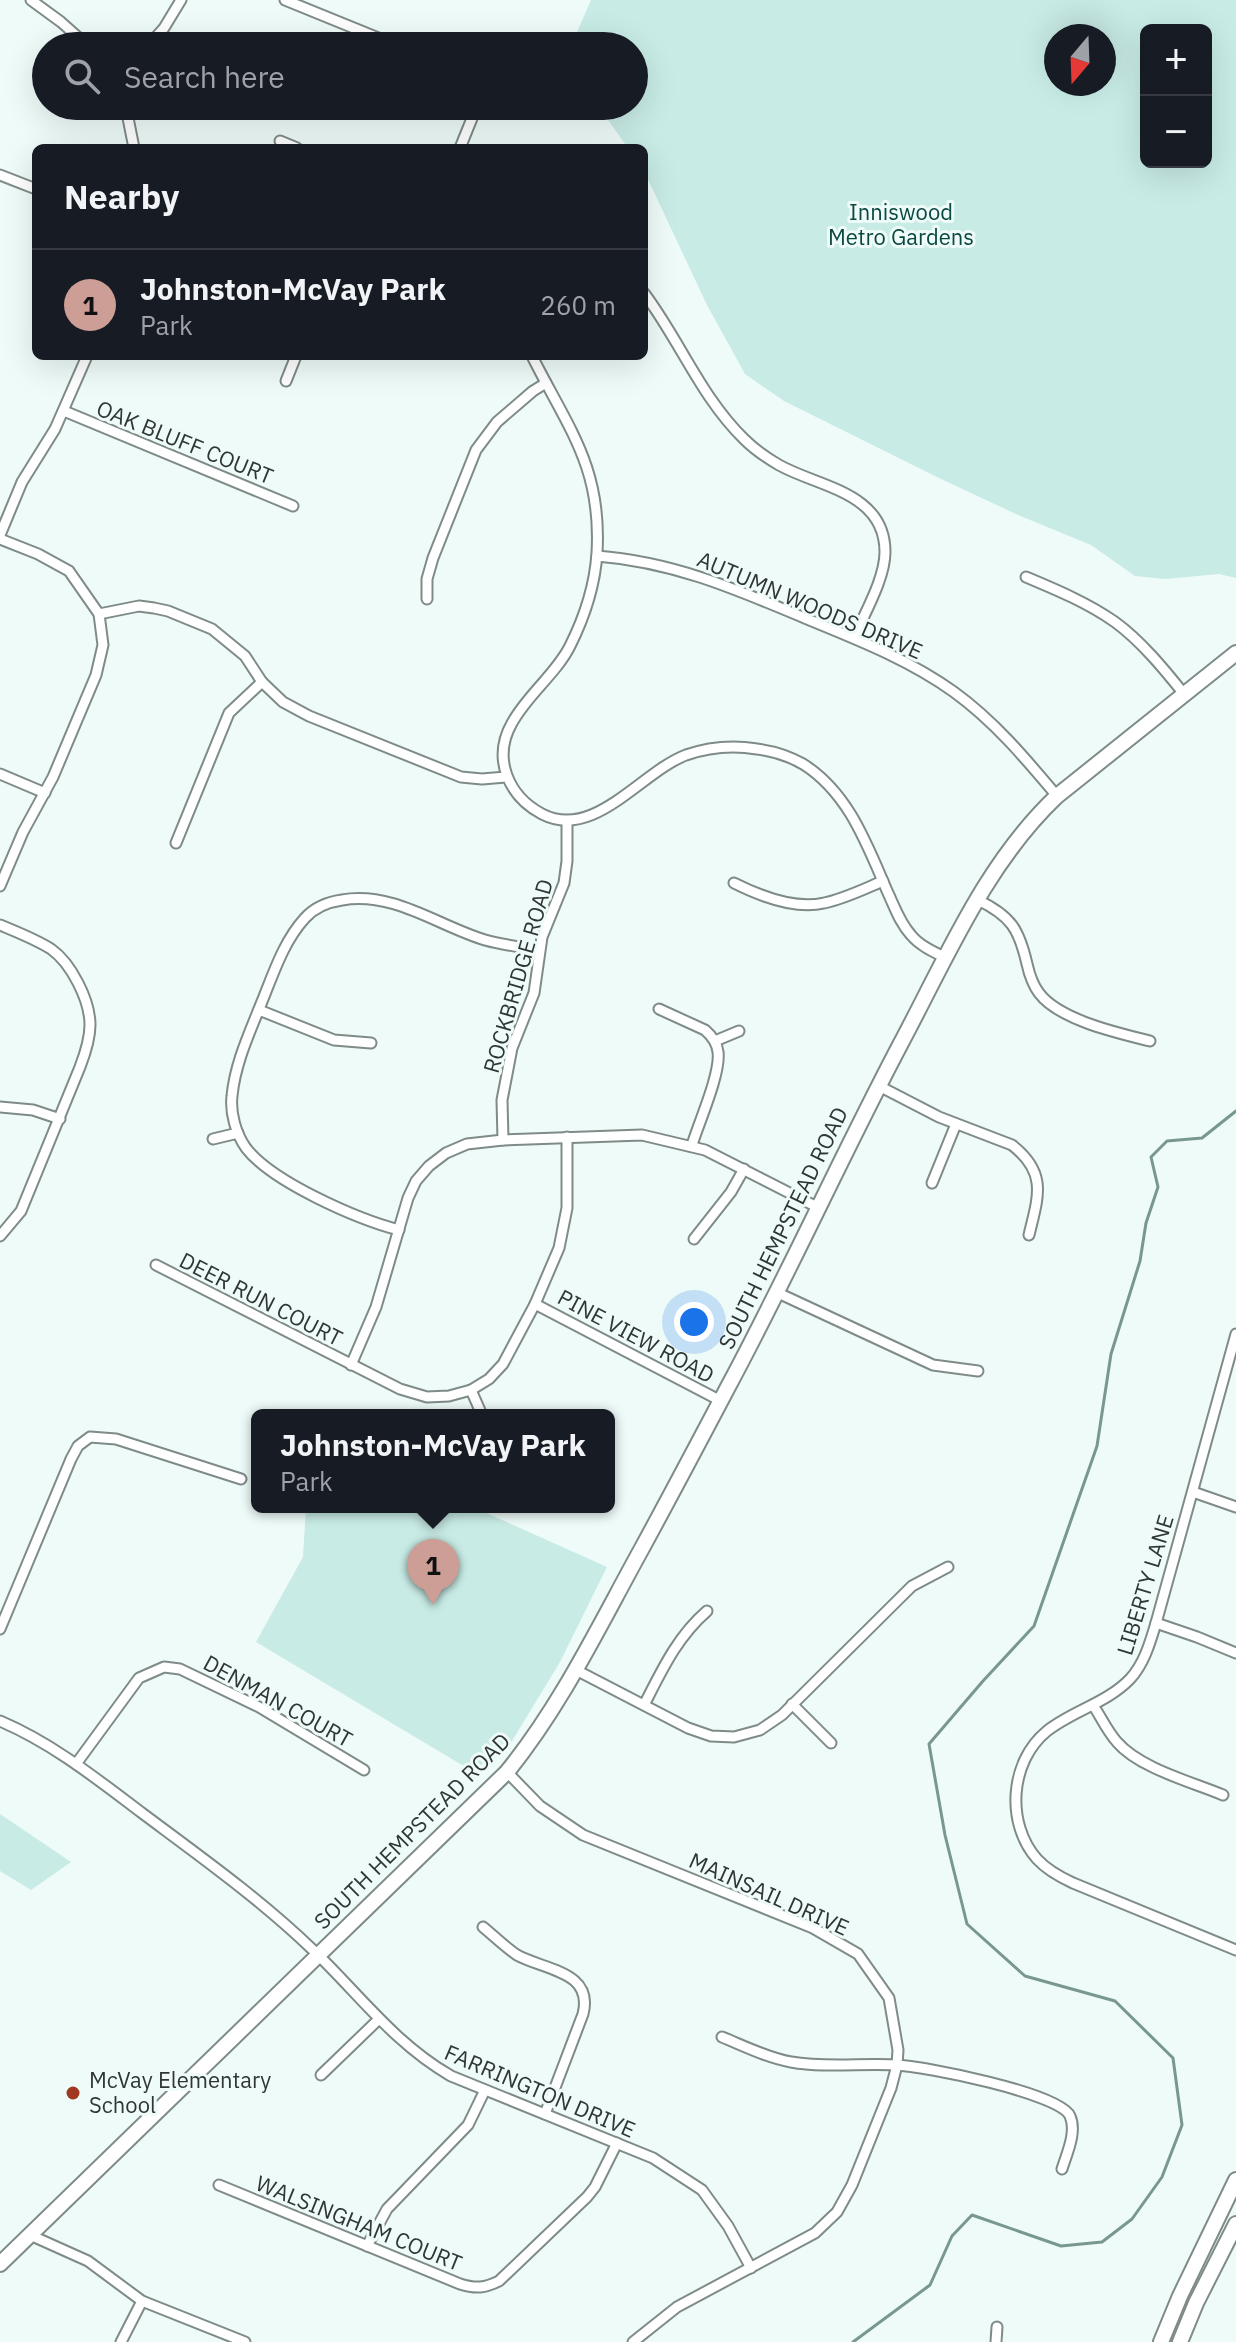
<!DOCTYPE html>
<meta charset="utf-8">
<style>
:root{--surface:#171b24;--page:#242831;--text:#f1f3f6;--muted:#9ea1a6;--line:#363941;--accent:#cd9e95}
body{margin:0;font-family:"IBM Plex Sans",sans-serif;background:var(--page);color:var(--text)}
.controls{position:absolute;right:24px;top:24px;display:grid;overflow:hidden;border-radius:12px;box-shadow:0 8px 32px #0002}
.controls button{width:72px;height:72px;display:grid;place-items:center;padding:0;border:0;border-bottom:2px solid var(--line);background:var(--surface);color:var(--text);font:40px sans-serif}
.compass{position:absolute;left:1044px;top:24px;width:72px;height:72px;border-radius:50%;background:var(--surface);box-shadow:0 8px 32px #0002;rotate:199deg}
.you{position:absolute;left:694px;top:1322px;width:28px;height:28px;margin:-20px;border:6px solid #fff;border-radius:50%;background:#1a73e8;box-shadow:0 0 0 12px #1a73e833}
.badge{display:grid;place-items:center;width:52px;height:52px;border-radius:50%;background:var(--accent);color:#111;font-size:26px;font-weight:700}
.pin{position:absolute;translate:-50% -66px;filter:drop-shadow(0 2px 4px #0008)}
.pin::after{content:'';position:absolute;top:42px;width:28px;height:24px;background:inherit;clip-path:polygon(0 0,100% 0,50% 100%)}
.popup{position:absolute;left:251px;top:1409px;width:364px;height:104px;box-sizing:border-box;display:grid;place-content:center;border-radius:12px;background:var(--surface);filter:drop-shadow(0 2px 6px #0005);font-size:26px;white-space:nowrap;color:var(--muted)}
.popup b{font-size:30px;color:var(--text)}
.popup::after{content:'';position:absolute;left:50%;top:100%;margin-left:-16px;border:16px solid transparent;border-top-color:var(--surface)}
.list{margin:0;padding:0;list-style:none}
h2{display:flex;justify-content:space-between;align-items:center;height:104px;margin:0;padding:0 32px;font-size:34px}
h2 small{font-size:26px;font-weight:400;color:var(--muted)}
.list li{display:grid;grid-template-columns:52px 1fr auto;gap:24px;align-items:center;box-sizing:border-box;height:112px;padding:0 32px;border-top:2px solid var(--line)}
.list b{display:block;font-size:30px;white-space:nowrap}
.list p{margin:0;font-size:26px;white-space:nowrap;color:var(--muted)}
.list em{font-size:26px;font-style:normal;color:var(--muted)}
.icon{flex:none;width:44px;height:44px;fill:none;stroke:currentColor;stroke-width:2;stroke-linecap:round;stroke-linejoin:round}
.map{position:relative;flex:none;width:1236px;height:2342px;overflow:hidden}
.search{position:absolute;background:var(--surface);box-shadow:0 8px 32px #0002;left:32px;top:32px;width:616px;height:88px;display:flex;align-items:center;gap:20px;box-sizing:border-box;padding:0 28px;border-radius:44px;color:var(--muted);font-size:30px}
.panel{position:absolute;background:var(--surface);box-shadow:0 8px 32px #0002;left:32px;top:144px;width:616px;height:216px;border-radius:12px}
.map>svg:first-child{display:block}
.green{fill:#c8ebe5;fill-rule:evenodd}
.lines{fill:none;stroke-linecap:round;stroke-linejoin:round}
.stream{stroke:#789791;stroke-width:3}
.street-casing{stroke:#7f8b89;stroke-width:13}
.secondary-casing{stroke:#7f8b89;stroke-width:18}
.street{stroke:#fff;stroke-width:9}
.secondary{stroke:#fff;stroke-width:14}
.poi-dot{fill:#a0371f;stroke:#eefbf9;stroke-width:3}
.labels{text-anchor:middle;stroke-width:6;stroke-linejoin:round;paint-order:stroke}
.park-label{font-size:22px;fill:#0a4741;stroke:#eefbf9}
.street-label{font-size:22px;fill:#303635;stroke:#eefbf9}
.poi-label{font-size:22px;fill:#303635;stroke:#eefbf9;text-anchor:start}
</style>
<div class="map">
<svg width="1236" height="2342" viewBox="0 0 1236 2342">
<rect width="100%" height="100%" fill="#eefbf9"/>
<g class="green">
<path d="M591,0H1236V578L1219,574L1165,579L1135,576L1091,545L1018,515L939,478L784,401L745,374L707,305L644,171V148H628L598,106H634V46H571ZM1146,30H1206V162H1146ZM1056,36H1104V84H1056Z"/>
<path d="M306,1507H473L607,1567L560,1662L509,1746L472,1771L256,1642L303,1557Z"/>
<path d="M0,1814L71,1862L31,1890L0,1871Z"/>
</g>
<g class="lines">
<path class="stream" d="M853,2342L930,2285L952,2236L972,2215L1061,2246L1102,2242L1132,2219L1162,2177L1182,2125L1173,2058L1115,2001L1025,1976L967,1924L945,1835L929,1744L983,1681L1034,1626L1097,1446L1111,1354L1140,1261L1146,1223L1158,1187L1151,1157L1167,1141L1202,1138L1236,1111"/>
<defs>
<g id="street">
<path d="M31,0L61,22L88,46"/>
<path d="M285,0L398,46"/>
<path d="M148,46L164,28L181,0"/>
<path d="M124,106L128,118L134,148"/>
<path d="M280,141L297,148"/>
<path d="M460,148L477,106"/>
<path d="M0,175L36,189"/>
<path d="M644,293C680,341 701,397 744,439C754,449 767,458 779,465C818,487 885,492 885,552C885,579 864,614 854,638"/>
<path d="M532,356C568,428 602,467 597,553C595,584 584,618 570,646C556,674 527,695 512,723C492,758 508,796 542,814C594,841 641,772 686,755C709,747 733,745 757,749C773,751 789,756 803,764C849,793 867,845 888,893C895,908 900,923 911,935C920,946 934,952 946,958"/>
<path d="M286,381L296,356"/>
<path d="M64,411L293,506"/>
<path d="M0,535L22,482L55,429L87,356"/>
<path d="M0,539L38,554L69,571L99,614L103,645L96,675L53,777L23,832L0,886"/>
<path d="M597,556C676,562 740,591 812,621C861,641 911,661 954,692C994,721 1025,758 1057,796"/>
<path d="M1026,577C1057,590 1088,603 1115,622C1141,641 1164,669 1184,694"/>
<path d="M427,599V579L433,558L476,450L497,422L533,391L546,383"/>
<path d="M99,614L139,606L154,608L168,611L212,629L245,656L262,682L283,702L309,716L461,777L482,779L506,777"/>
<path d="M0,774L45,793"/>
<path d="M176,843L229,713L262,682"/>
<path d="M734,883C760,896 795,910 824,903C844,899 864,889 883,881"/>
<path d="M978,900C1011,916 1019,929 1027,964C1029,973 1033,985 1039,993C1059,1020 1118,1033 1150,1041"/>
<path d="M0,925C17,932 35,939 51,949C71,963 90,1000 90,1025C90,1040 85,1054 80,1067L21,1211L0,1236"/>
<path d="M659,1009L705,1030C712,1036 717,1043 718,1052C721,1073 699,1122 692,1145"/>
<path d="M259,1010L334,1040L371,1043"/>
<path d="M715,1041L739,1031"/>
<path d="M879,1086L939,1117L1012,1145C1048,1173 1038,1197 1029,1235"/>
<path d="M0,1107L33,1110L60,1119"/>
<path d="M213,1139L238,1133"/>
<path d="M503,1140L502,1100L512,1048L534,993L542,937L564,883L567,861V821"/>
<path d="M932,1183L956,1124"/>
<path d="M399,1230C357,1219 272,1182 246,1148C236,1134 230,1113 232,1096C235,1064 249,1034 261,1004C273,975 283,942 305,918C314,908 328,902 342,900C394,891 438,926 485,940C503,945 521,947 539,950"/>
<path d="M694,1239L731,1192L744,1169"/>
<path d="M156,1265L400,1389L427,1397L449,1396L471,1390L489,1379L503,1364L535,1304L559,1248L567,1208V1137"/>
<path d="M776,1292L933,1365L978,1371"/>
<path d="M535,1304L721,1401"/>
<path d="M1236,1334L1156,1623C1150,1643 1144,1664 1130,1679C1107,1703 1072,1711 1047,1731C1009,1762 1006,1824 1037,1859C1047,1870 1060,1877 1073,1883L1236,1950"/>
<path d="M351,1365L376,1307L408,1198L416,1181L429,1166L446,1153L467,1144L503,1140L642,1135L705,1150L817,1207"/>
<path d="M471,1390L482,1415"/>
<path d="M1193,1492L1236,1507"/>
<path d="M1156,1623L1197,1637L1236,1653"/>
<path d="M0,1629L71,1459L78,1446L90,1437L116,1439L241,1479"/>
<path d="M576,1670L688,1728L711,1736L734,1737L760,1730L782,1715L912,1586L948,1567"/>
<path d="M792,1704L831,1743"/>
<path d="M644,1705C662,1670 677,1637 707,1611"/>
<path d="M1093,1705C1101,1717 1107,1731 1117,1742C1139,1768 1192,1782 1223,1795"/>
<path d="M0,1721C52,1743 97,1779 142,1813C201,1857 260,1899 313,1950C359,1994 394,2043 451,2076L653,2158L702,2190L728,2226L751,2268"/>
<path d="M76,1764L139,1678L164,1667L180,1669L259,1707L364,1770"/>
<path d="M507,1772L540,1806L583,1835L813,1928L858,1954L889,1998L898,2050L897,2065L891,2088L852,2185L837,2212L815,2233L677,2307L633,2342"/>
<path d="M483,1927C494,1936 505,1947 517,1955C544,1970 594,1971 583,2014L545,2114"/>
<path d="M722,2037C744,2046 768,2058 791,2062C826,2068 861,2063 896,2065C923,2066 1060,2093 1070,2116C1077,2132 1067,2153 1062,2169"/>
<path d="M321,2075L379,2019"/>
<path d="M219,2185L460,2284C476,2289 485,2288 499,2281L587,2197L595,2187L617,2143"/>
<path d="M30,2235L88,2261L142,2301L245,2342"/>
<path d="M367,2246L387,2209L468,2125L485,2090"/>
<path d="M121,2342L142,2301"/>
<path d="M996,2342L997,2327"/>
</g>
<g id="secondary">
<path d="M0,2264L507,1772C562,1704 599,1626 641,1550C671,1495 700,1440 729,1385C789,1273 841,1157 900,1045C946,959 985,864 1057,796L1236,653"/>
<path d="M1161,2342L1180,2296L1236,2180"/>
<path d="M1180,2342L1196,2303L1236,2224"/>
</g>
</defs>
<use href="#street" class="street-casing"/>
<use href="#secondary" class="secondary-casing"/>
<use href="#street" class="street"/>
<use href="#secondary" class="secondary"/>
</g>
<circle class="poi-dot" cx="73" cy="2093" r="8"/>
<g class="labels">
<g class="park-label">
<text x="901" y="220">Inniswood<tspan x="901" dy="25">Metro Gardens</tspan></text>
</g>
<g class="street-label">
<text transform="translate(185 442) rotate(22)" y="8">OAK BLUFF COURT</text>
<text transform="translate(810 605) rotate(23)" y="8">AUTUMN WOODS DRIVE</text>
<text transform="translate(518 976) rotate(-74)" y="8">ROCKBRIDGE ROAD</text>
<text transform="translate(783 1228) rotate(-64)" y="8">SOUTH HEMPSTEAD ROAD</text>
<text transform="translate(261 1299) rotate(27)" y="8">DEER RUN COURT</text>
<text transform="translate(636 1336) rotate(28)" y="8">PINE VIEW ROAD</text>
<text transform="translate(1145 1585) rotate(-73)" y="8">LIBERTY LANE</text>
<text transform="translate(278 1701) rotate(29)" y="8">DENMAN COURT</text>
<text transform="translate(412 1831) rotate(-45)" y="8">SOUTH HEMPSTEAD ROAD</text>
<text transform="translate(769 1894) rotate(24)" y="8">MAINSAIL DRIVE</text>
<text transform="translate(540 2091) rotate(23)" y="8">FARRINGTON DRIVE</text>
<text transform="translate(359 2223) rotate(22)" y="8">WALSINGHAM COURT</text>
</g>
<g class="poi-label">
<text x="89" y="2088">McVay Elementary<tspan x="89" dy="25">School</tspan></text>
</g>
</g>
</svg>
<div class="controls">
<button>+</button>
<button>−</button>
</div>
<svg class="compass" viewBox="-18 -18 36 36"><path d="M0-13l5 13h-10z" fill="#e53935"/><path d="M0 13l5-13h-10z" fill="#9ea1a6"/></svg>
<div class="you"></div>
<div class="pin badge" style="left:433px;top:1605px">1</div>
<div class="popup"><b>Johnston-McVay Park</b>Park</div>
<div class="search"><svg class="icon" aria-label="search" viewBox="0 0 24 24"><circle cx="10" cy="10" r="6"/><path d="M15 15l6 6"/></svg>Search here</div>
<section class="panel">
<h2>Nearby<small></small></h2>
<ul class="list">
<li><span class="badge">1</span><div><b>Johnston-McVay Park</b><p>Park</p></div><em>260 m</em></li>
</ul>
</section>
</div>
